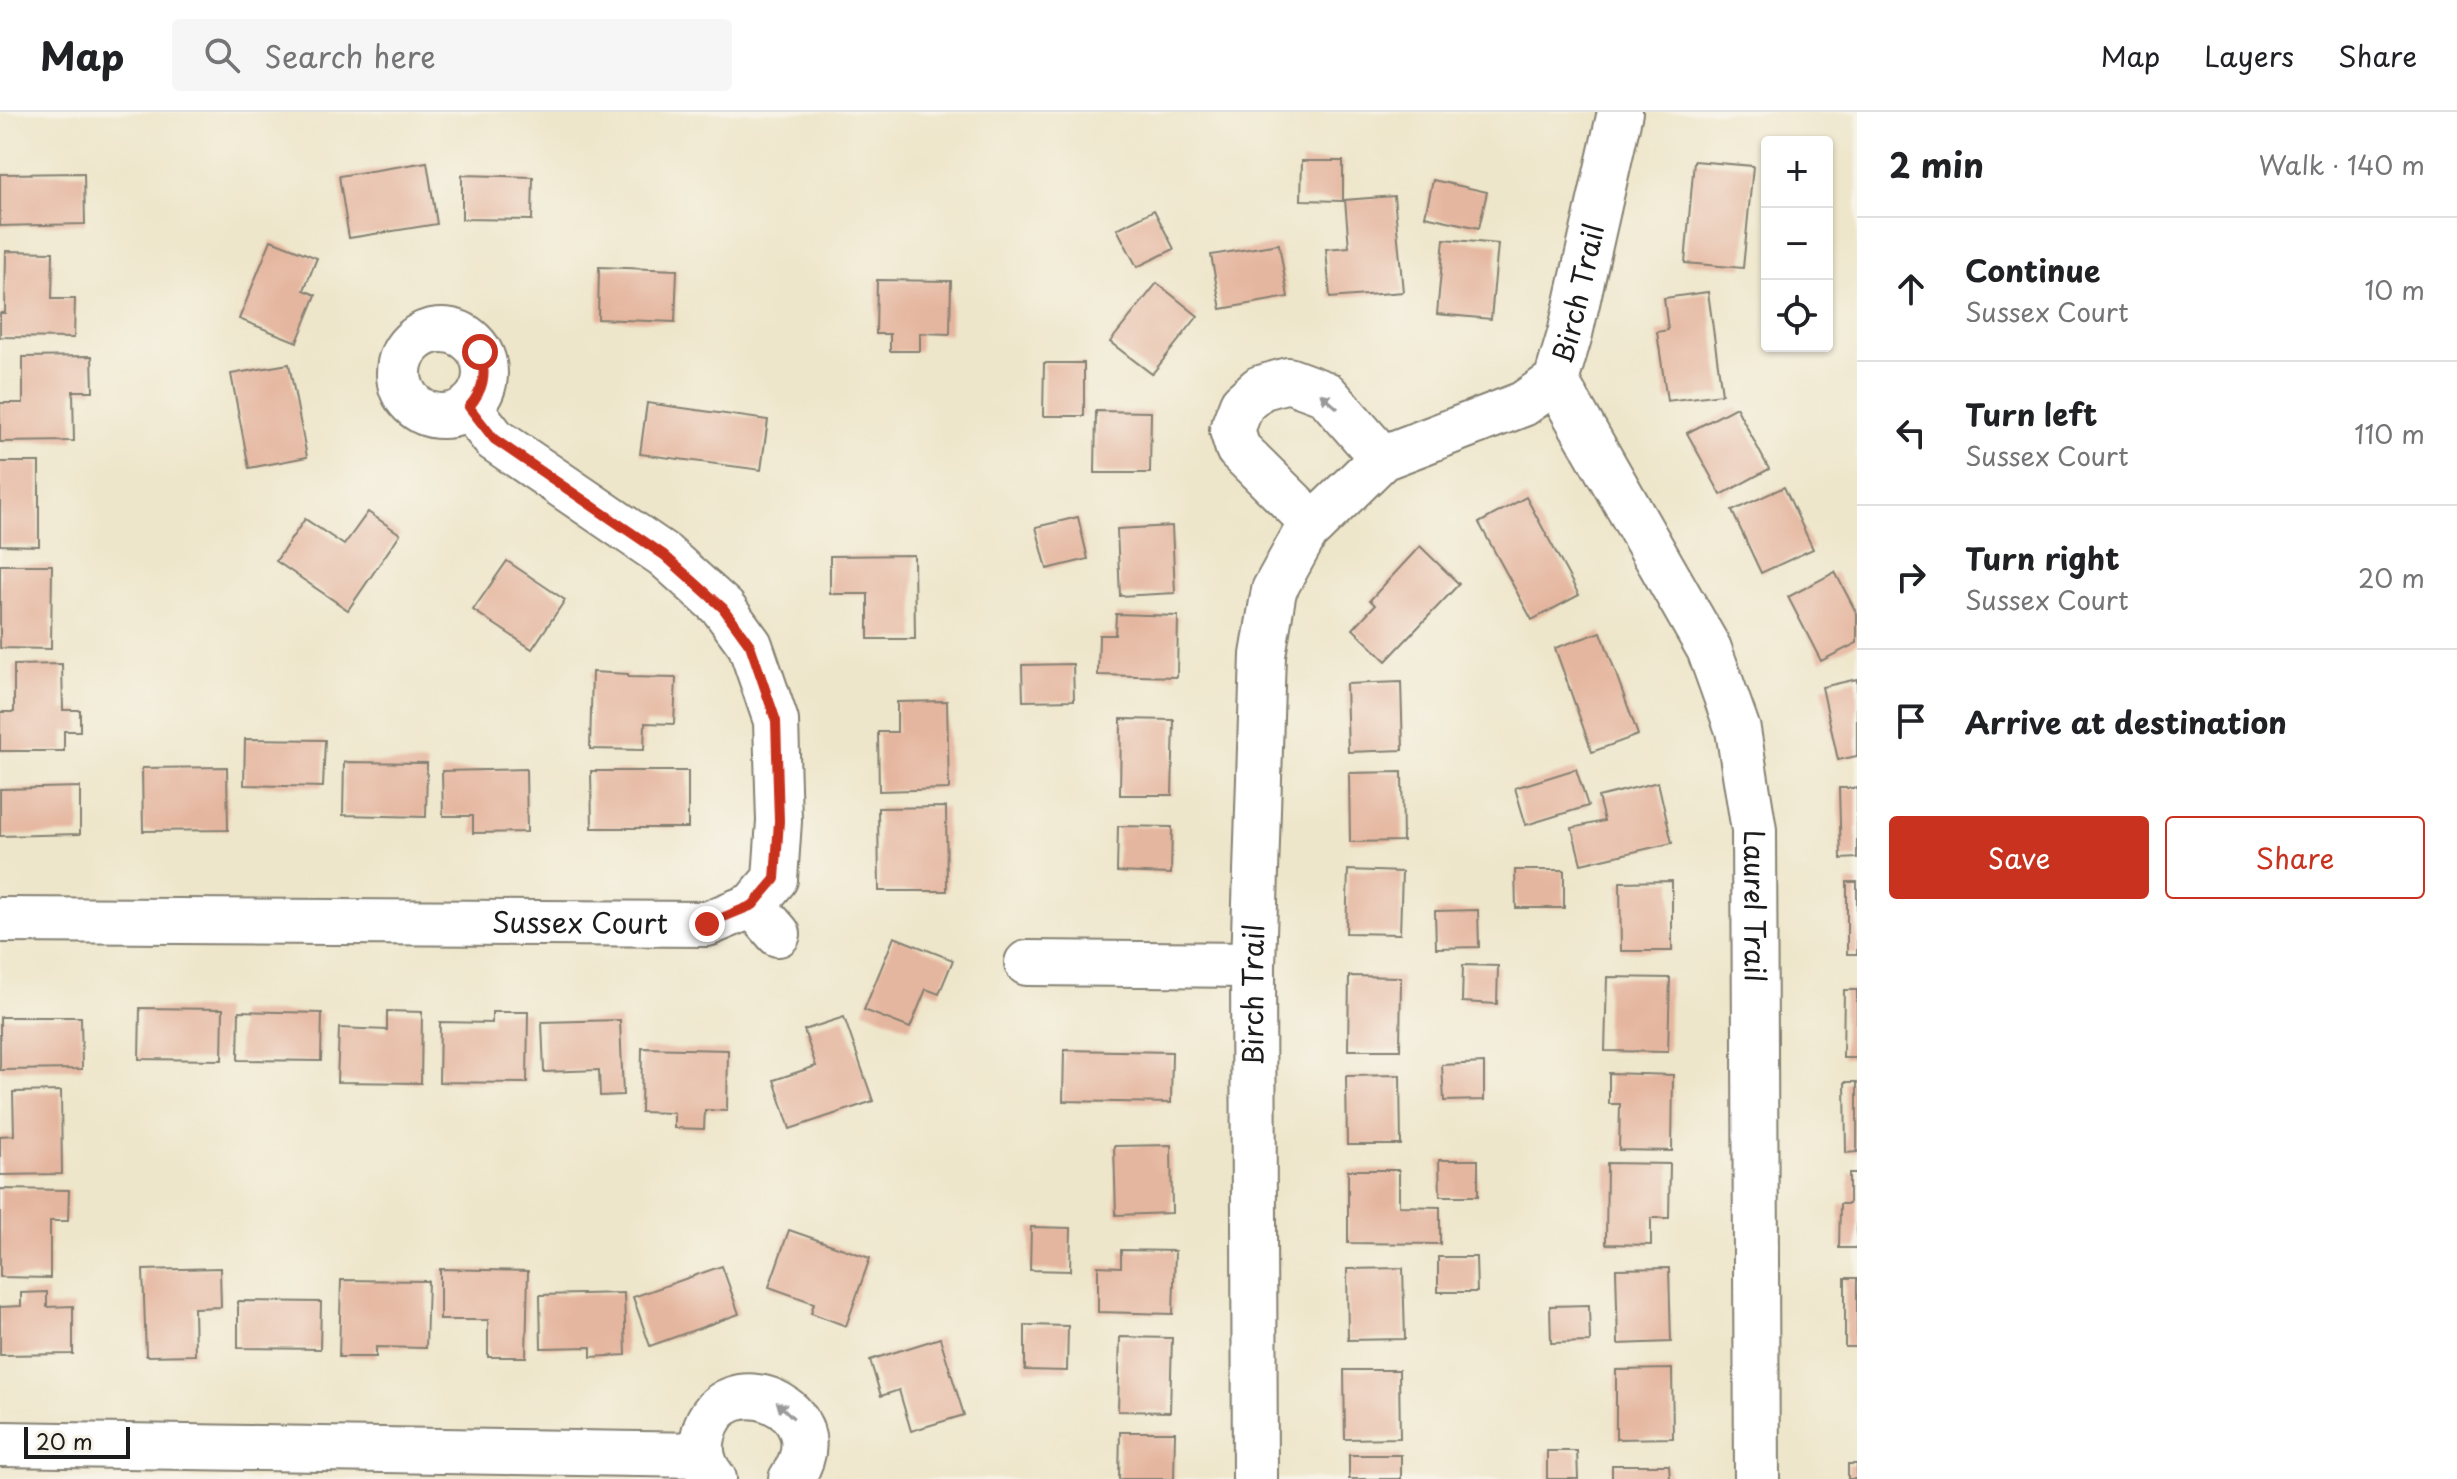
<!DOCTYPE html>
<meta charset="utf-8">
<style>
:root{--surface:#fff;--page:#f6f6f6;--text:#202124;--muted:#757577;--line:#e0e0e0;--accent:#c8321e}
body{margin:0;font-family:"Playpen Sans",sans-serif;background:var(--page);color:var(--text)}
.controls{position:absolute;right:24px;top:24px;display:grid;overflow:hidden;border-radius:8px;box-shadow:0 2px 6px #0004}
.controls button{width:72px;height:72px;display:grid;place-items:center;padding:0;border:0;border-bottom:2px solid var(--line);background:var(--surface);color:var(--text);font:40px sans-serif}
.scale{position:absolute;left:24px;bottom:20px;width:106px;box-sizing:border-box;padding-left:8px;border:4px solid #1c1c1c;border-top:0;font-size:22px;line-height:28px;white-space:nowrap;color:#1c1c1c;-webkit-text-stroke:6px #f7f3e8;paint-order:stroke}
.stop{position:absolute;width:24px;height:24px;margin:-18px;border:6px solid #c8321e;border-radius:50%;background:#fff}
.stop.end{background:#c8321e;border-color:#fff;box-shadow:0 2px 8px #0008}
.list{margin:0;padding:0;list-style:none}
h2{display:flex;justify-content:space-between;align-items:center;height:104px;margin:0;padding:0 32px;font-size:34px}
h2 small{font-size:26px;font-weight:400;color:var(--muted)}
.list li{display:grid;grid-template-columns:52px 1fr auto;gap:24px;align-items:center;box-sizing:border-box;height:144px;padding:0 32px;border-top:2px solid var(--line)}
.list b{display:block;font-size:30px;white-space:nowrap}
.list p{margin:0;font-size:26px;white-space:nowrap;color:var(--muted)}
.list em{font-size:26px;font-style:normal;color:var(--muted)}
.actions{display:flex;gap:16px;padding:24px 32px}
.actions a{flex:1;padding:18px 0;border:2px solid var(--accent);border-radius:8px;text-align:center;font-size:28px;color:var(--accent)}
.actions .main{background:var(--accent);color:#fff}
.icon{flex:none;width:44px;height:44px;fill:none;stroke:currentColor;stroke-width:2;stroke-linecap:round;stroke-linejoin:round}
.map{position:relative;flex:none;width:1857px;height:1367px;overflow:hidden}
header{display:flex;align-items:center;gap:48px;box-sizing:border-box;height:112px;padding:0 40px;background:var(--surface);border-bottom:2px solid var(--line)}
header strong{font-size:38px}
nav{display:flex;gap:44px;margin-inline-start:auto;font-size:28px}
.search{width:560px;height:72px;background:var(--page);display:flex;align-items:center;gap:20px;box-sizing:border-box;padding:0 28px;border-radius:8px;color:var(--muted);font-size:30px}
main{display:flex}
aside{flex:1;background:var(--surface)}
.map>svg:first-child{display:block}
.building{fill:#e5b69f}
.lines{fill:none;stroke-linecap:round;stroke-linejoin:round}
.minor-casing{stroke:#858173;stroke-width:48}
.minor{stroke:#fff;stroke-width:44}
.oneway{fill:#999}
.route{stroke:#c8321e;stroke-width:10}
.labels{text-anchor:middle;stroke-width:8;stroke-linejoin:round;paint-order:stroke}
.street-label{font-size:28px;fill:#1c1c1c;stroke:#f7f3e8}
</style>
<header>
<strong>Map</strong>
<div class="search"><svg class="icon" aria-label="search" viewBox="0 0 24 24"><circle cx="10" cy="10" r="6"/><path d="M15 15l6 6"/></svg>Search here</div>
<nav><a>Map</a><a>Layers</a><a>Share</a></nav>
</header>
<main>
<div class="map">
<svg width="1857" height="1367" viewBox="0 0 1857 1367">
<rect width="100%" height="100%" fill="#f7f3e8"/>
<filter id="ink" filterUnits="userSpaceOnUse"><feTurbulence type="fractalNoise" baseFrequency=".0125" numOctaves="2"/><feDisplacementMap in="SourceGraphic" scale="16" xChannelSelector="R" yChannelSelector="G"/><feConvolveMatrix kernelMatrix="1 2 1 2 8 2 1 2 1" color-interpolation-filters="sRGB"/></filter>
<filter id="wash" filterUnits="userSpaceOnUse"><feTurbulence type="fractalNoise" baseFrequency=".006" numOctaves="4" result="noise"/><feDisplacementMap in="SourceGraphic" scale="32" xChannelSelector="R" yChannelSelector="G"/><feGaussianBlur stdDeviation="1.8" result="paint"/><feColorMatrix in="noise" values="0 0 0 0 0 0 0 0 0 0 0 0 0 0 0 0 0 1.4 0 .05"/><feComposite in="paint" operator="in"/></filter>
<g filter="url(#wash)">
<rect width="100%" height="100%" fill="#eee6ca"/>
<g id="blocks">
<g class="building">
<path d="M1302,49H1343V89L1301,88Z"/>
<path d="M1694,49L1753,54L1743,156L1685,151Z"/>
<path d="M427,50L437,112L349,126L339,64Z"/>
<path d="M84,61L85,112L0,114V62Z"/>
<path d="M462,63L533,65L532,108L462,107Z"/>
<path d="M1433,68L1487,80L1479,116L1425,104Z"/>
<path d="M1394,84L1403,180L1330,186L1326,137L1349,135L1345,88Z"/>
<path d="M1154,98L1174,137L1137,155L1117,117Z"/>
<path d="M1444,127L1498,132L1491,207L1437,202Z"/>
<path d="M271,128L317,146L304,178L316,183L297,230L239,207Z"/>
<path d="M1279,132L1288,185L1221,197L1211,143Z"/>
<path d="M6,139L53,140L52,187H75L74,226L0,225V201H5Z"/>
<path d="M599,155L677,158L675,210L598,207Z"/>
<path d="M877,168L951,169L950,222L920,221V239H890V222H876Z"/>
<path d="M1157,171L1198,204L1152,262L1110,230Z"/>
<path d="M1708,180L1722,282L1667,289L1657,220L1668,218L1664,186Z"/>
<path d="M92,244L93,279H73L74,329L0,330V291H23V245Z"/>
<path d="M1044,251H1084V304H1043Z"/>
<path d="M289,252L307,345L249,356L231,262Z"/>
<path d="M647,291L768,308L761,358L640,342Z"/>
<path d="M1736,295L1769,357L1721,383L1687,321Z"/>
<path d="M1096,299L1151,300L1150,361H1095Z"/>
<path d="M0,350H39V434L0,433Z"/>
<path d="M1784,375L1813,437L1761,461L1732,399Z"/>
<path d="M1526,385L1579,483L1532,508L1479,411Z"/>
<path d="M368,400L400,422L348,498L276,449L305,407L344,433Z"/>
<path d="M1078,405L1088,447L1047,457L1036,415Z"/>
<path d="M1172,414L1175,481L1120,484L1117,417Z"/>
<path d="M1420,434L1459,472L1386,549L1353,517L1375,493L1370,488Z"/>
<path d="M914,443L915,527H868V482H830V444Z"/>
<path d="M507,449L565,488L532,537L473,498Z"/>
<path d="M0,453H52L51,537L0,536Z"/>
<path d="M1835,460L1857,502V531L1821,549L1788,485Z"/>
<path d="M1116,502L1178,504L1177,565L1098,563L1099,523H1115Z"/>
<path d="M1601,520L1638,623L1592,640L1555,536Z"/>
<path d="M62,552L63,598H80V619H64V639H0V600H14V553Z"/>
<path d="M1073,552L1074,588L1023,589L1022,553Z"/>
<path d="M592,560L628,562V565L676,566L674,612L645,611L644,638L590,637Z"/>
<path d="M1857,567V644L1838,648L1822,575Z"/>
<path d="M1401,570L1403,638L1348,640L1346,572Z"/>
<path d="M947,589L949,677L879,679L878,620H897V590Z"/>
<path d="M1121,607L1174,608L1172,683H1120Z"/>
<path d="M245,627L325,628L323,675L244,673Z"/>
<path d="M344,650L427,651L426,705L343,703Z"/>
<path d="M227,655L228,718L143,719L142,656Z"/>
<path d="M526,657L527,720L473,721V704H443L442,659Z"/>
<path d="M1576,657L1588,694L1526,713L1515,676Z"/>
<path d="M591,659H688V716H592Z"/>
<path d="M1402,660L1403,729L1350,730L1349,661Z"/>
<path d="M1658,670L1672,731L1581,752L1572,716L1604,709L1598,685Z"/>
<path d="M80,675V722L0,724V677Z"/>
<path d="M1839,676H1857V746L1841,747Z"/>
<path d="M946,695L947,779H879L878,696Z"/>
<path d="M1118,714L1172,715L1171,762L1117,760Z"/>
<path d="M1348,758L1402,760L1400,822L1346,821Z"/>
<path d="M1515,758H1564V796H1516Z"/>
<path d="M1672,769V839H1621L1620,770Z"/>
<rect x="1847" y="770" width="10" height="72"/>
<path d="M1478,798L1479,835L1436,836L1435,799Z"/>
<path d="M894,825L953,848L939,882L926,877L910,916L864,898Z"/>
<path d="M1463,853L1498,854L1497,892L1462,890Z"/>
<path d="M1349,864L1401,865L1400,938H1348Z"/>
<path d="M1607,865L1670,866L1668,940L1605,939Z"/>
<path d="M1844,878H1857V946H1843Z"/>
<path d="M140,896L223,897L222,948L139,947Z"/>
<path d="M239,899L322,901L321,949L238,948Z"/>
<path d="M387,899L422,900L421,971L337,970L339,916L387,918Z"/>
<path d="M492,900H528L527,971L439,970L440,910L492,911Z"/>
<path d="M0,905H81L82,957L0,958Z"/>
<path d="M844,905L873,989L790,1017L774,968L816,954L804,918Z"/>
<path d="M620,908L623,983L600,984L599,958L544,960L542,910Z"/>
<path d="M642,936L728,938L727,999L705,998L704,1017L674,1016V1001L641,1000Z"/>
<path d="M1064,938L1172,940L1171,991L1063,989Z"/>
<path d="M1484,951V988L1444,989L1442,953Z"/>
<path d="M1609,961L1673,963L1672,1039L1619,1038L1620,992H1609Z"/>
<path d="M1400,963L1401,1033H1347L1346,964Z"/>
<path d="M1845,970H1857V1040L1846,1041Z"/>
<path d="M61,979L62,1062L0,1063V1024L14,1023L13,980Z"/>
<path d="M1171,1033L1172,1101L1116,1103L1114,1034Z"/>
<path d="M1439,1048H1478V1084H1440Z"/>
<path d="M1607,1051L1670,1052L1669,1106H1651V1133L1606,1132Z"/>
<path d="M1348,1058H1399V1094L1440,1095V1132L1348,1131Z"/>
<path d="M1849,1061H1857V1136H1839L1840,1092H1849Z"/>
<path d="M0,1077L69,1078L68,1109H50V1166L0,1165Z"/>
<path d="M1031,1115L1071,1116L1070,1159L1030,1158Z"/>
<path d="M789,1118L870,1146L846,1214L811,1201L814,1191L769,1175Z"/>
<path d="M1121,1138L1175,1139L1173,1202L1098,1200V1154L1121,1155Z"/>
<path d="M1438,1145H1476L1477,1180H1438Z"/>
<path d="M722,1154L739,1202L650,1234L633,1185Z"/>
<path d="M220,1156L221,1195L194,1196L195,1243L146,1244L143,1158Z"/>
<path d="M1403,1156L1405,1227L1348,1228L1347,1157Z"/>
<path d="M1669,1156L1671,1230L1618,1232L1616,1157Z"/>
<path d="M440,1157L528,1159L526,1245H488V1208H440Z"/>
<rect x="1845" y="1166" width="12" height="69"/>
<path d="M341,1168L428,1169L426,1236L376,1235V1245H339Z"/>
<path d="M47,1180V1195L73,1194V1242L0,1243V1195L21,1194V1181Z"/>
<path d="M624,1181L626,1243L591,1245V1235L541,1236L540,1183Z"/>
<path d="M238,1189L321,1190L320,1237L238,1236Z"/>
<path d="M1589,1193L1590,1230L1551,1231L1550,1194Z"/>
<path d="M1025,1213L1068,1214L1067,1259L1025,1258Z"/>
<path d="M1120,1225L1172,1226L1170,1300L1118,1299Z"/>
<path d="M940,1226L964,1303L911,1319L899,1278L881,1284L870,1248Z"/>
<path d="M1672,1257L1673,1326L1616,1327V1258Z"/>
<path d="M1344,1258H1399L1400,1326L1345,1327Z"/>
<path d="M1120,1320H1175L1174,1367H1119Z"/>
<path d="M1547,1339H1577L1578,1367H1547Z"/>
<rect x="1349" y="1343" width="52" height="24"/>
<rect x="1848" y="1352" width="9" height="15"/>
<path d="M1612,1353H1669L1670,1367H1612Z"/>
</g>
</g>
</g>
<g filter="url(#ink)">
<use href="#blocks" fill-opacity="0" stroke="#858173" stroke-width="2"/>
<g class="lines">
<defs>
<g id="minor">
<circle cx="442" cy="261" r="43"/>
<path id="s1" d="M1556,269L1709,537L1738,618L1754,718L1757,1367"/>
<path d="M1314,412L1238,337L1232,318L1242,292L1260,276L1288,268L1326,282L1382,346"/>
<path d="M753,793L778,822"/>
<path id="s2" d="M0,808L707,812L753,793L775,767L779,709L776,609L750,533L723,496L664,443L494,327L469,295"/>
<path d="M1027,851L1253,853"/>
<path d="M0,1332L702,1343"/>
<path d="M714,1367C703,1354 699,1337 704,1321C722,1248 842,1295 791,1367"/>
<path id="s3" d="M1255,1367L1253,853L1263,543L1274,478L1306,420L1382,346L1523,292L1556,269L1570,222L1620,0"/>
</g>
</defs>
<use href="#minor" class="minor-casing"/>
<use href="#minor" class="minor"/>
</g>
<defs><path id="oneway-solid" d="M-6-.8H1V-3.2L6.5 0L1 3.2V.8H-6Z" transform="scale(2)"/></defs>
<g class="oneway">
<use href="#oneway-solid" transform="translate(1329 289) rotate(-139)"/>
<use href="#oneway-solid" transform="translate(785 1298) rotate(-136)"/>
</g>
</g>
<g class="lines" filter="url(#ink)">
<path class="route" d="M480,240C487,262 484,277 469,295L494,327L664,443L723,496L750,533L776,609L779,709L775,767L753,793L707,812"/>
</g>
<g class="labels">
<g class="street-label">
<text dy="10" stroke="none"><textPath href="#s3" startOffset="1344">Birch Trail</textPath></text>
<text dy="10" stroke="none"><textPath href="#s1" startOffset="572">Laurel Trail</textPath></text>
<text dy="10" stroke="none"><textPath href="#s2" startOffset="580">Sussex Court</textPath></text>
<text dy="10" stroke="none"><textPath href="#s3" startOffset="484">Birch Trail</textPath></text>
</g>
</g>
</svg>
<div class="controls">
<button>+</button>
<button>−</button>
<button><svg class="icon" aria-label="locate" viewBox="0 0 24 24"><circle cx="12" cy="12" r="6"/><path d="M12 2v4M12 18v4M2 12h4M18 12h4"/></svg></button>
</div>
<div class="scale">20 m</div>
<div class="stop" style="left:480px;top:240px"></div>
<div class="stop end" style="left:707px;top:812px"></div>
</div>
<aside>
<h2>2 min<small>Walk · 140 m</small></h2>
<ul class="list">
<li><svg class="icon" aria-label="ahead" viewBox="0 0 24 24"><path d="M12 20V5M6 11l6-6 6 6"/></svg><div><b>Continue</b><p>Sussex Court</p></div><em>10 m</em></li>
<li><svg class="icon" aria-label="left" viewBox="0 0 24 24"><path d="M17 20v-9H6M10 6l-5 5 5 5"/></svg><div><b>Turn left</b><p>Sussex Court</p></div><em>110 m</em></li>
<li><svg class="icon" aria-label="right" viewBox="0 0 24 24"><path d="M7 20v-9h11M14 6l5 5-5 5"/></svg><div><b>Turn right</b><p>Sussex Court</p></div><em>20 m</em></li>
<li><svg class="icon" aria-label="arrive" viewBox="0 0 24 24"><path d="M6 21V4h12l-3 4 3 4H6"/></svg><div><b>Arrive at destination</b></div></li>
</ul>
<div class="actions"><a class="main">Save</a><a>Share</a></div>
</aside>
</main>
